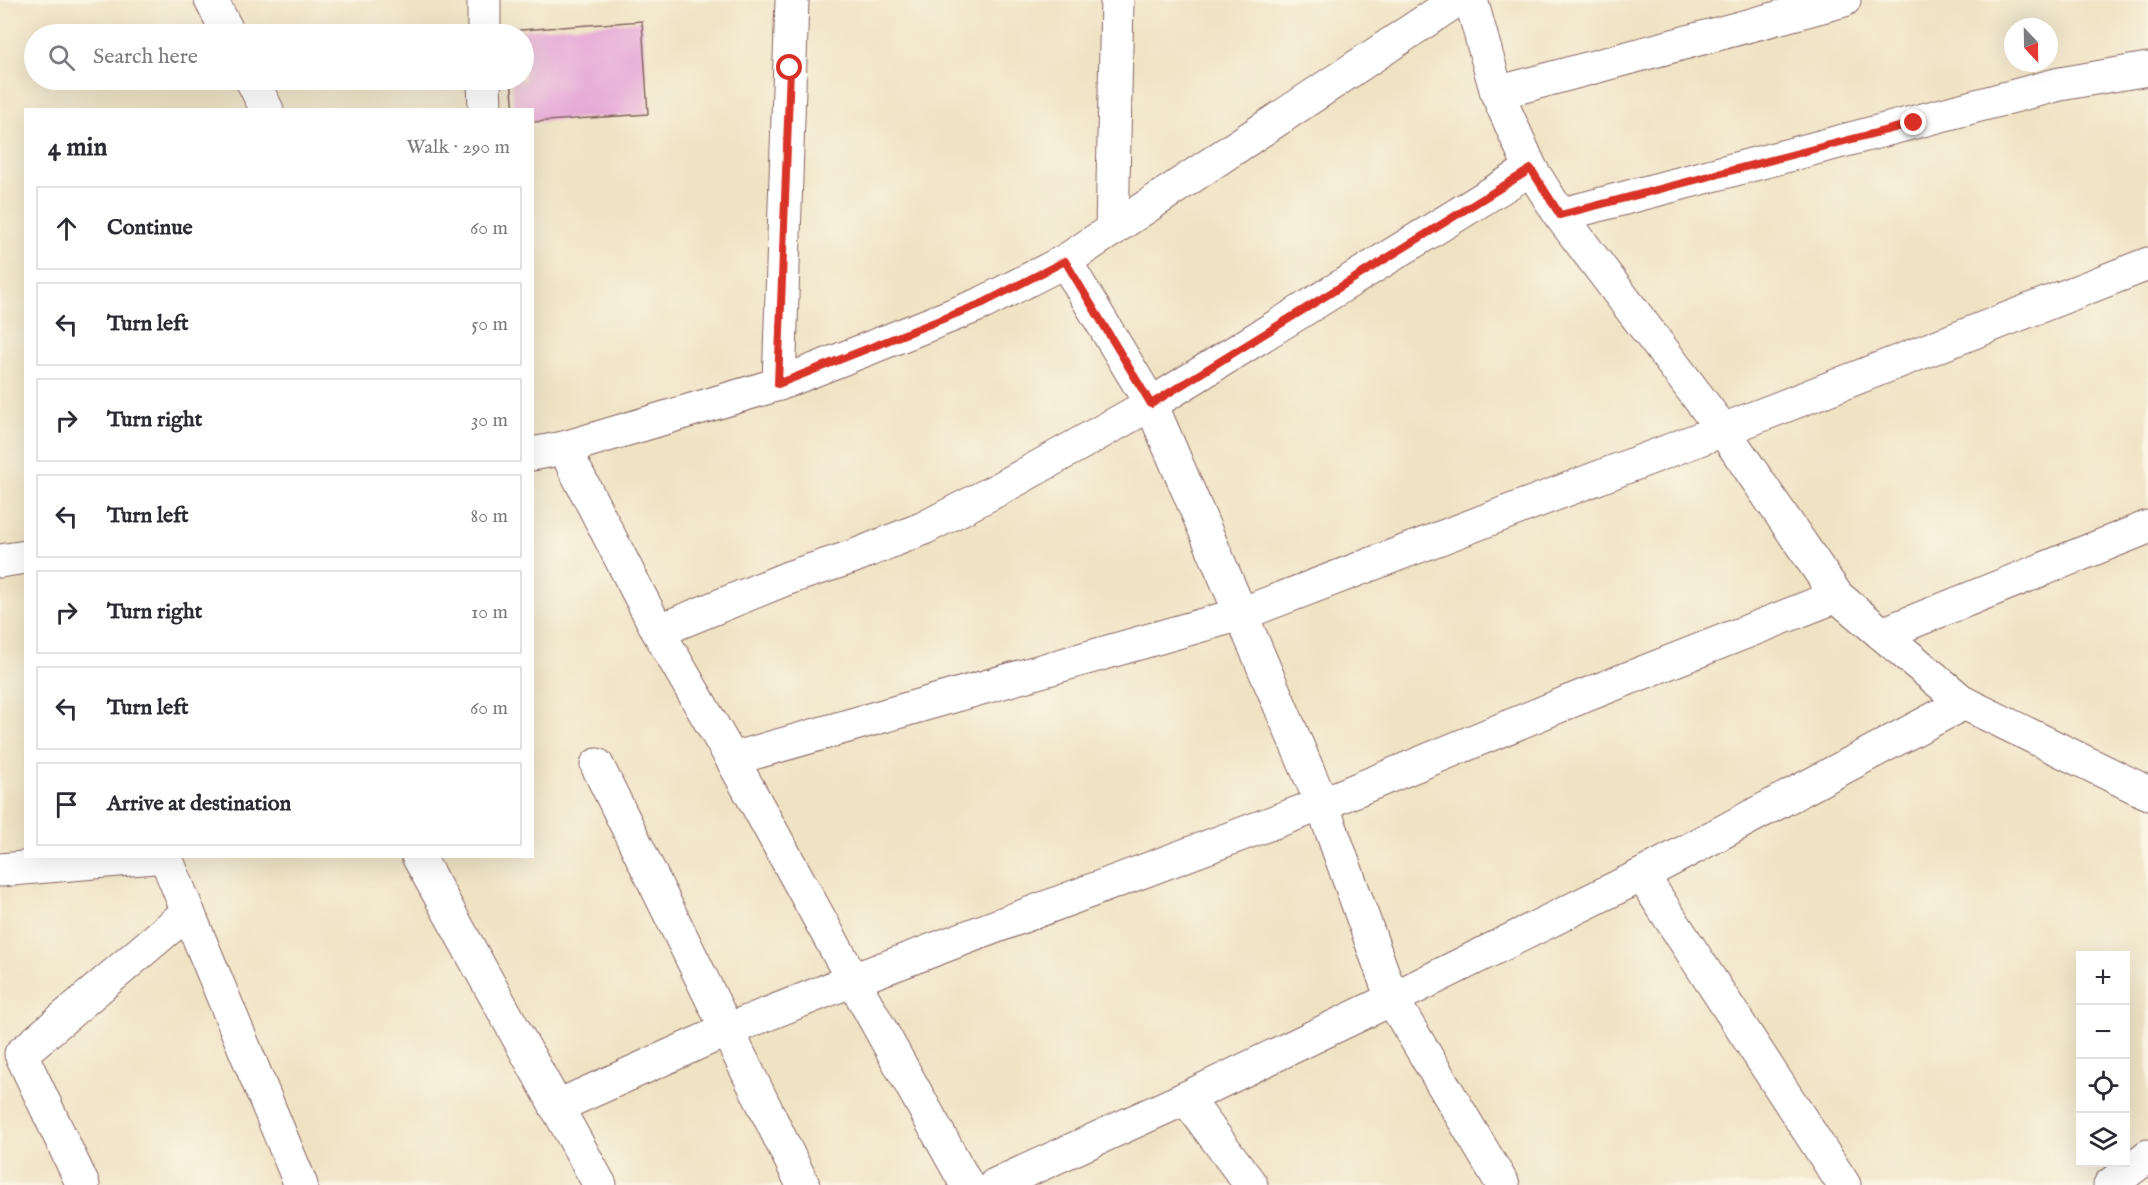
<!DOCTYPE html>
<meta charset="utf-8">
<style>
:root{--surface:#fff;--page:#f2f2f3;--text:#2b2b33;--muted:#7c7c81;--line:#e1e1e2}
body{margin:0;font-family:"IM FELL English",serif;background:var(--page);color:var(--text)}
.controls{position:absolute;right:18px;bottom:18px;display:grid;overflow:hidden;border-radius:0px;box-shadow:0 6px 24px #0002}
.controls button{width:54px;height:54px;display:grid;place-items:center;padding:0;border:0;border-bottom:2px solid var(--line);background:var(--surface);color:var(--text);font:30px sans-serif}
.compass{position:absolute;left:2004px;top:18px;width:54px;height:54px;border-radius:50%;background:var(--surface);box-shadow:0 6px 24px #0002;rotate:158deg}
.stop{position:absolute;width:18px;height:18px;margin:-14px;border:4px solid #d93025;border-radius:50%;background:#fff}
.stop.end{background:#d93025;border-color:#fff;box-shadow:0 2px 6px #0008}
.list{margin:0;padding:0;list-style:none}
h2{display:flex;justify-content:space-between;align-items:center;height:78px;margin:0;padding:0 24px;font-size:26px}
h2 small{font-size:20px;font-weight:400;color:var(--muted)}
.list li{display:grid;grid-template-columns:39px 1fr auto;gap:18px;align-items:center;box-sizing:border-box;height:84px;margin:0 12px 12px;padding:0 12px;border:2px solid var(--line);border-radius:0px}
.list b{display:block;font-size:22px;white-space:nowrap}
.list em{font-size:20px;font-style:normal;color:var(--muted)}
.icon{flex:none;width:33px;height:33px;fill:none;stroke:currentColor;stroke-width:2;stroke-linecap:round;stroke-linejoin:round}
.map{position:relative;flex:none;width:2148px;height:1185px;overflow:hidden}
.search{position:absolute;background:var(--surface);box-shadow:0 6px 24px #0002;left:24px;top:24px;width:510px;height:66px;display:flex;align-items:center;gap:15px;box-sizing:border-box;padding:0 21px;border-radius:33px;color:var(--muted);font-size:22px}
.panel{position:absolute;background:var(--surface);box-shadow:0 6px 24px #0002;left:24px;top:108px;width:510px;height:750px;border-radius:0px}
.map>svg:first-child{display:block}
.building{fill:#e5a6d7}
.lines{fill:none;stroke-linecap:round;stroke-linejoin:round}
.minor-casing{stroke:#846461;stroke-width:35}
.minor{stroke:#fff;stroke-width:33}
.route{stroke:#d93025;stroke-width:8}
</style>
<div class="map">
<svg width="2148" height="1185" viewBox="0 0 2148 1185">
<rect width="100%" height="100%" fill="#fcf5e5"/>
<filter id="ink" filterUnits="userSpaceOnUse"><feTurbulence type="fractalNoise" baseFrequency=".0167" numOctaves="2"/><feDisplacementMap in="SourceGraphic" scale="12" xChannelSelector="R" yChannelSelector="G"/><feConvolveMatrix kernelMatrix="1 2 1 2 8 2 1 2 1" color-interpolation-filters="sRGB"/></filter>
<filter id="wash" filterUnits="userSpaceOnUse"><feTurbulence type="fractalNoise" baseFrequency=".008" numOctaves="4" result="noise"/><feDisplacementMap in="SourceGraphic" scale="24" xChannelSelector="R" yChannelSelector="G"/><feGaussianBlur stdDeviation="1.35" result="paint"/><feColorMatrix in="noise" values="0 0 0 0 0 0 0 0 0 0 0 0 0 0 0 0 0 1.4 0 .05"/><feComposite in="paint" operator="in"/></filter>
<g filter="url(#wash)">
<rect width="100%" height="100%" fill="#efe3c4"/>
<g id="blocks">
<path class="building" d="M642,21L648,114L532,122V110H514L511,80H524V34H508V31Z"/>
</g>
</g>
<g filter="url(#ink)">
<use href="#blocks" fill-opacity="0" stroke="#846461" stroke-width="1.5"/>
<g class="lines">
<defs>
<g id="minor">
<path d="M211,0L229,34"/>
<path d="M484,0V34"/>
<path d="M1471,0L1497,93L1531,169L1560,215L1723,430L1837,596L1964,703L2148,793"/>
<path d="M252,80L267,110"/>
<path d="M484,80L485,110"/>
<path d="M1497,93L1844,0"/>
<path d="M1560,215L2060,84L2148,69"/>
<path d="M1112,230L1117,0"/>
<path d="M1065,261L1151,404L1531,169"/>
<path d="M779,384L792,0"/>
<path d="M564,448L658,631"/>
<path d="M532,454L564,448L779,384L983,303L1065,261L1457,0"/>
<path d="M0,561L26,557"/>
<path d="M1882,634L2148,527"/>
<path d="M732,759L1241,614L1151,404L1001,488L924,528L852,557L788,578L658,631L732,759L853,980L1322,804L1571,701L1837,596"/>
<path d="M597,765L803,1185"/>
<path d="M418,856L600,1185"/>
<path d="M0,870L166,856"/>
<path d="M1642,875L1392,999L1322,804L1241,614L1723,430L2148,264"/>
<path d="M188,912L301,1185"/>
<path d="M1186,1098L1251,1185"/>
<path d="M556,1107L727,1030L853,980L967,1185"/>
<path d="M83,1185L21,1054L188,912L166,858"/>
<path d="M995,1185L1186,1098L1392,999L1503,1185"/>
<path d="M1844,1185L1642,875L1964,703"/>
<path d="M2110,1185L2148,1156"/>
</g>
</defs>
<use href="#minor" class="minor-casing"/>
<use href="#minor" class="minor"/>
</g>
</g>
<g class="lines" filter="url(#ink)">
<path class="route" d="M790,68L778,384L983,303L1065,261L1151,404L1531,169L1560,215L1914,123"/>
</g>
</svg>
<div class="controls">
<button>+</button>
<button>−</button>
<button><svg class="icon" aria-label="locate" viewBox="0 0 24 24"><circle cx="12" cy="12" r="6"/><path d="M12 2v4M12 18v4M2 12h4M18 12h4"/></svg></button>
<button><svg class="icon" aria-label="layers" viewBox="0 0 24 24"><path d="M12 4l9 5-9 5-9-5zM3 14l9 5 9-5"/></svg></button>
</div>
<svg class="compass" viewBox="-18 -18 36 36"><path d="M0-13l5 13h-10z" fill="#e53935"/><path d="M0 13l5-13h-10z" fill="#7c7c81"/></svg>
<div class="stop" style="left:790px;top:68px"></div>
<div class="stop end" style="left:1914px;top:123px"></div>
<div class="search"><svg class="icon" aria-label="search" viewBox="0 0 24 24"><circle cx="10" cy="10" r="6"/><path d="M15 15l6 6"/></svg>Search here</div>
<section class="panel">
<h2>4 min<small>Walk · 290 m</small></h2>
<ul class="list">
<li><svg class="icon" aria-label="ahead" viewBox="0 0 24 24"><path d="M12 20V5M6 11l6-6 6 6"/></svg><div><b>Continue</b></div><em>60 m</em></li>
<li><svg class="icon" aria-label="left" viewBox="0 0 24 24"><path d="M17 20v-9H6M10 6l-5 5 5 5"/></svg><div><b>Turn left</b></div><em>50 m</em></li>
<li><svg class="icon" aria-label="right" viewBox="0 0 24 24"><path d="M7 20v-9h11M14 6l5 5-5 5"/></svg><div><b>Turn right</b></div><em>30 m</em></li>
<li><svg class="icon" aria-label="left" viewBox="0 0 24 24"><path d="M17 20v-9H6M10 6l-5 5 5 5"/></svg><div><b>Turn left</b></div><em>80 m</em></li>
<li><svg class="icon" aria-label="right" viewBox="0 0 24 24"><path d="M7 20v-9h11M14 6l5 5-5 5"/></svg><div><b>Turn right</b></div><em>10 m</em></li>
<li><svg class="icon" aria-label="left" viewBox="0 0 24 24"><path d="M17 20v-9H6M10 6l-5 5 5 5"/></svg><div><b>Turn left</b></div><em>60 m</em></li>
<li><svg class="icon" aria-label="arrive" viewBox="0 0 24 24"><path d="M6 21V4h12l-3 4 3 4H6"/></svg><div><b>Arrive at destination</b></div></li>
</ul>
</section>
</div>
